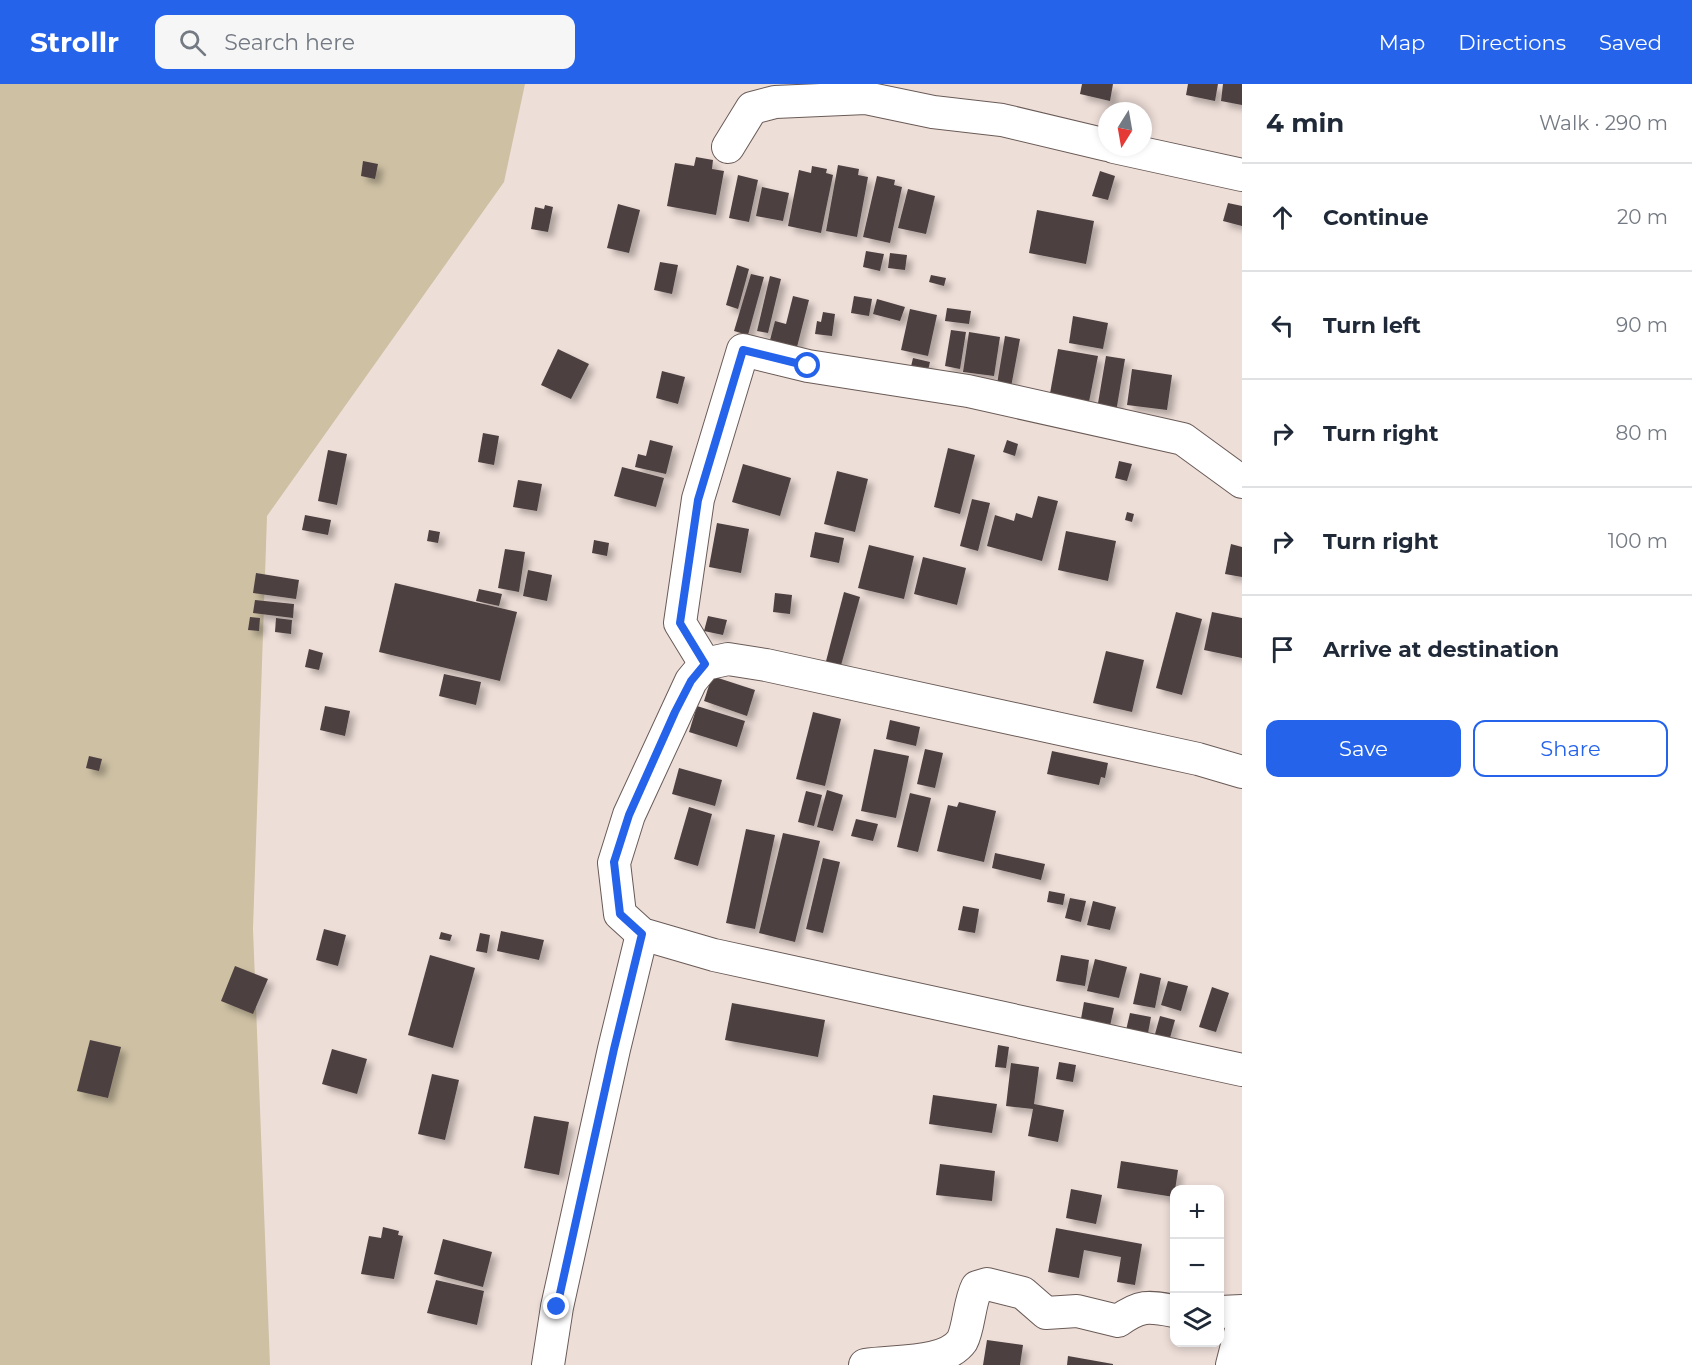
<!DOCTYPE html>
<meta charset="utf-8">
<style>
:root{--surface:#fff;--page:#f6f6f7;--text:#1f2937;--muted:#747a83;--line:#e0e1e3;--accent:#2563eb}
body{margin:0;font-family:Montserrat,sans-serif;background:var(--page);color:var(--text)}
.controls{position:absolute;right:18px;bottom:18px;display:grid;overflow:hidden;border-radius:12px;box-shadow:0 3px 9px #0003}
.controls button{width:54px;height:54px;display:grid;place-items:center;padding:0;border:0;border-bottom:2px solid var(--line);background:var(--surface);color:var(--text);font:30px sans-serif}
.compass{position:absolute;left:1098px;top:18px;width:54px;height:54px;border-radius:50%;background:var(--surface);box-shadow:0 3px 9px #0003;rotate:191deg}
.stop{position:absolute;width:18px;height:18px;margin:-14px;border:4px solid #2563eb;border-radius:50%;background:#fff}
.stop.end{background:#2563eb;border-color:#fff;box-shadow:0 2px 6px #0008}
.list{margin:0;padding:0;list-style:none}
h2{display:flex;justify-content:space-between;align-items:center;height:78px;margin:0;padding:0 24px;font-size:26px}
h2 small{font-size:20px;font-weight:400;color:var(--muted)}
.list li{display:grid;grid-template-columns:39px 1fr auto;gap:18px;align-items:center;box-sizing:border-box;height:108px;padding:0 24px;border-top:2px solid var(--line)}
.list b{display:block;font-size:22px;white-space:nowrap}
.list em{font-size:20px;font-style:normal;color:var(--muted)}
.actions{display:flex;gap:12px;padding:18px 24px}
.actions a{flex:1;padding:14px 0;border:2px solid var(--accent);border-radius:12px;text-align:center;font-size:21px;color:var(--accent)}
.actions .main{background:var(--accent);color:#fff}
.icon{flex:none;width:33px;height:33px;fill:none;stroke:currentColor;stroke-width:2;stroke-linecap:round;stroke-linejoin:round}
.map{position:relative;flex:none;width:1242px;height:1281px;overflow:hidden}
header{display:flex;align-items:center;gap:36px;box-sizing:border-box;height:84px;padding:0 30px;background:var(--accent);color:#fff}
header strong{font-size:28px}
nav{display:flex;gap:33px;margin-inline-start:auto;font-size:21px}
.search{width:420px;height:54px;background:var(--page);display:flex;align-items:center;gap:15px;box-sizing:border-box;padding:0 21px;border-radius:12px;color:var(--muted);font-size:22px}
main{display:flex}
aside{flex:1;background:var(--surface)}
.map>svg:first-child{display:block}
.green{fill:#cdc0a3}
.building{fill:#4e4041;filter:url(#shadow)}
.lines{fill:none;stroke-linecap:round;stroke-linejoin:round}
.minor-casing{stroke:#6a5b57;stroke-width:34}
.minor{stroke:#fff;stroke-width:32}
.route{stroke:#2563eb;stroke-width:8}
</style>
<header>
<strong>Strollr</strong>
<div class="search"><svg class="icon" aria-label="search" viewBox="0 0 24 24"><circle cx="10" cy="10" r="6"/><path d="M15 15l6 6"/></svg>Search here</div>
<nav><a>Map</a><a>Directions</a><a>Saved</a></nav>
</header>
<main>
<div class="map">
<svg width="1242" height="1281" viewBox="0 0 1242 1281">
<defs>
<filter id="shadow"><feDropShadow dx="5.5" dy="5.5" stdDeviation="3" flood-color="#0004"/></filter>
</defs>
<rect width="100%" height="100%" fill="#eeded8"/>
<path class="green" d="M0,0H525L504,98L267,432L253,845L270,1281H0Z"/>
<g class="building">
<path d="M1082,0H1113L1110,17L1080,10Z"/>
<path d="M1188,0H1218L1215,17L1186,11Z"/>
<path d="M1223,0H1242V21L1221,17Z"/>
<path d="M696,73L713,76L712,85L724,87L716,131L667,122L675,79L694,82Z"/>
<path d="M363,77L378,80L375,95L361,92Z"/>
<path d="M838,81L859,85L858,91L868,93L857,153L826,147Z"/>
<path d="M812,82L827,85L826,89L833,91L821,149L788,142L799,86L811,89Z"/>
<path d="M1100,87L1115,92L1108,116L1092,112Z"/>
<path d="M738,91L758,96L749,138L729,134Z"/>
<path d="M877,92L895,96L894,101L902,103L890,159L863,153Z"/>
<path d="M762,103L789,109L783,137L756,132Z"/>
<path d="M908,105L935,112L926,150L898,144Z"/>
<path d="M1228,119L1242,122V142L1223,137Z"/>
<path d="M618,120L640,126L629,169L607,164Z"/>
<path d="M545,121L553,123L548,148L531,145L535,123L544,125Z"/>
<path d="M1037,126L1094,137L1086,180L1029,169Z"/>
<path d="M866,167L884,170L880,187L863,183Z"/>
<path d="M890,169L907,171L905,186L888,184Z"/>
<path d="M660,178L678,181L672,210L654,206Z"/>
<path d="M737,181L749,185L738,225L726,221Z"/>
<path d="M751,190L764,193L748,251L734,247Z"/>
<path d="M931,191L946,194L944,202L929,198Z"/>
<path d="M770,192L781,195L768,249L757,247Z"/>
<path d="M793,212L809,216L797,263L770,256L775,237L786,240Z"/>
<path d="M854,212L872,215L869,232L851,229Z"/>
<path d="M877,215L905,223L900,237L873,230Z"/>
<path d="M947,224L971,227L969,240L945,237Z"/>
<path d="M910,225L937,231L928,272L901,266Z"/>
<path d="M823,228L835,230L832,252L815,250L817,237L821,238Z"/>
<path d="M1073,232L1108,239L1103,265L1069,259Z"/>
<path d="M951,246L966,248L960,285L945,282Z"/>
<path d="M969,248L1000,253L994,292L963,288Z"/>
<path d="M1005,252L1020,255L1011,303L997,300Z"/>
<path d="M558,265L589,280L571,315L541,301Z"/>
<path d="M1058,265L1098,272L1088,323L1049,315Z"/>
<path d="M1106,272L1125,275L1115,334L1096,331Z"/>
<path d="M913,274L930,278L926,295L909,291Z"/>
<path d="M1132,285L1172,291L1167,326L1127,321Z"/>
<path d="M662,287L685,293L678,320L656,314Z"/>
<path d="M483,349L499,352L494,381L478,378Z"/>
<path d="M650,356L673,362L666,390L635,383L638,370L646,372Z"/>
<path d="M1007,356L1018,360L1015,372L1003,368Z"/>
<path d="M948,364L975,371L960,430L934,423Z"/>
<path d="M328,366L347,370L337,421L318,417Z"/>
<path d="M1119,377L1132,380L1127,397L1115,394Z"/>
<path d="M743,380L791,394L780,432L732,418Z"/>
<path d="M622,383L664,394L656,423L614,412Z"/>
<path d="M837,387L868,395L855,448L824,440Z"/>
<path d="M518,396L542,400L537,427L513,423Z"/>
<path d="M1038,412L1058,417L1042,477L987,462L995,431L1014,437L1016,429L1032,434Z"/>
<path d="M972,415L990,419L978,467L960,462Z"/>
<path d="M1127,428L1134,430L1132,438L1125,436Z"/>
<path d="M305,431L331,436L328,451L302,446Z"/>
<path d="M717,439L749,445L741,489L709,483Z"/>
<path d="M429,446L440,448L438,459L427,457Z"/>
<path d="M1066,447L1116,457L1108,497L1058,486Z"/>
<path d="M815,448L844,454L839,479L810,473Z"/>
<path d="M594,456L609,459L607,472L592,469Z"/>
<path d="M1231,460L1242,463V493L1225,490Z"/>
<path d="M869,461L914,472L904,515L858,504Z"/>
<path d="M505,465L525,468L519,508L498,504Z"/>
<path d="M923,473L966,484L957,521L914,510Z"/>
<path d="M528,486L552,491L547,517L523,512Z"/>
<path d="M256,489L299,496L296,515L253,509Z"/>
<path d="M395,499L517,528L500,597L379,568Z"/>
<path d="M479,505L502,510L499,522L476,517Z"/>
<path d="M844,508L860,513L840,585L825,581Z"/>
<path d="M775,509L792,511L790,530L773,528Z"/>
<path d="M255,516L294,520L293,534L253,529Z"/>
<path d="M1176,528L1202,535L1182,611L1156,604Z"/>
<path d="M1212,528L1242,534V574L1204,566Z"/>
<path d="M708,532L727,536L723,551L704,547Z"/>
<path d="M250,533L260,534L259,547L248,546Z"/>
<path d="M276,534L292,536L291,550L275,548Z"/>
<path d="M309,565L323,569L319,586L305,583Z"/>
<path d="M1106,567L1144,576L1132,628L1093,619Z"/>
<path d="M444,590L481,598L476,621L439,612Z"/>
<path d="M712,592L755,606L747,632L704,617Z"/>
<path d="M325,622L350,627L345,652L320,646Z"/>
<path d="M697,622L745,637L737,663L689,648Z"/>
<path d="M813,628L841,635L825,702L796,695Z"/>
<path d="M890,636L920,643L916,662L886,655Z"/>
<path d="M874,665L909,672L896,734L861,727Z"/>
<path d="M925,665L943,669L935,704L917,700Z"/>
<path d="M1052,667L1108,679L1105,694L1101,693L1099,701L1047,690Z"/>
<path d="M89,672L102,675L99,687L86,684Z"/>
<path d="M679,684L722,696L715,722L672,710Z"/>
<path d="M827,706L843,711L833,747L817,743Z"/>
<path d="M806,707L822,711L814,742L798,738Z"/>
<path d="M910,709L931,714L918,768L897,763Z"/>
<path d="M959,718L996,727L984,778L937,767L948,721L957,723Z"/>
<path d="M689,723L712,730L698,782L674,775Z"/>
<path d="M856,735L878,740L873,757L851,752Z"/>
<path d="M746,745L775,751L755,845L726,839Z"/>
<path d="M783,749L820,757L795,858L759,849Z"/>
<path d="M995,769L1045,780L1041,796L992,784Z"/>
<path d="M823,774L840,778L823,849L806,845Z"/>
<path d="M1049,807L1065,810L1063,821L1047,818Z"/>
<path d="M1070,814L1086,817L1081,838L1065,834Z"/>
<path d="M1093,817L1116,823L1110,846L1087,841Z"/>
<path d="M963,822L979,825L975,849L958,846Z"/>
<path d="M324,845L346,851L338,882L316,876Z"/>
<path d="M501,847L544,856L539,876L497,867Z"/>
<path d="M441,848L452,851L450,857L439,855Z"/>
<path d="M480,849L490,851L487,869L476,867Z"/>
<path d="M430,871L475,884L453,964L408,951Z"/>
<path d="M1061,871L1089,876L1085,902L1056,897Z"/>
<path d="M1095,875L1127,883L1119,914L1087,907Z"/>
<path d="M235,882L268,895L253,930L221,917Z"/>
<path d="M1140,889L1161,894L1155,924L1133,920Z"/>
<path d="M1168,897L1188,902L1181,927L1161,921Z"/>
<path d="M1212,903L1229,909L1216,948L1199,943Z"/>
<path d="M1084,918L1114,924L1108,951L1079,946Z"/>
<path d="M732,919L825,936L818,973L725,956Z"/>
<path d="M1130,929L1151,933L1146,960L1124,955Z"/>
<path d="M1160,932L1175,936L1168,961L1153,957Z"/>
<path d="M90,956L121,963L108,1014L77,1007Z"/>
<path d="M998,961L1009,963L1006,984L995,983Z"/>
<path d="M332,965L367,975L357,1010L322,1000Z"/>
<path d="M1059,978L1076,981L1073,998L1056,995Z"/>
<path d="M1011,979L1039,983L1034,1020L1064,1026L1058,1058L1028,1052L1033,1025L1006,1022Z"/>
<path d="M432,990L459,996L445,1056L418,1050Z"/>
<path d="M933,1011L997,1020L992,1049L929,1040Z"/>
<path d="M534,1032L569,1038L559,1091L524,1084Z"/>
<path d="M1121,1077L1178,1086L1174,1113L1117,1104Z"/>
<path d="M940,1080L995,1087L992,1117L936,1111Z"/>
<path d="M1071,1105L1102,1111L1096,1140L1066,1134Z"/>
<path d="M383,1143L399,1147L398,1151L403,1152L394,1195L361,1190L369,1152L381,1154Z"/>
<path d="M1056,1144L1142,1160L1135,1201L1117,1198L1121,1173L1084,1166L1079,1194L1048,1188Z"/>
<path d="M443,1155L492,1168L483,1203L434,1190Z"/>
<path d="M436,1196L484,1207L477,1241L427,1229Z"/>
<path d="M987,1256L1023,1261L1020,1281H983Z"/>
<path d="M1068,1272L1113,1280V1281H1067Z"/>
</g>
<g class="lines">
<defs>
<g id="minor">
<path d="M728,63L752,24L775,18L866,14L933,28L1002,36L1107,61"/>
<path d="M1114,63L1242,91"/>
<path d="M705,580L680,539L698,415L743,266L808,282L968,307L1183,355L1242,398"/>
<path d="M1242,688L1198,675L766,581L728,575L705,580L691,597L629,731L614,779L620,830L642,850L714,871L1242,986"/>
<path d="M1220,1228L1242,1227"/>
<path d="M548,1281L557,1223L614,965L642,850"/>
<path d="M865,1281C894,1276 945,1281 962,1257C969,1244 969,1219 977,1203L987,1200L1023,1209L1046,1229L1077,1227L1118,1237C1140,1221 1148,1222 1174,1227"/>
<path d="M1232,1281L1242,1242"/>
</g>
</defs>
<use href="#minor" class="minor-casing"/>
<use href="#minor" class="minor"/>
</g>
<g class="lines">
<path class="route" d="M557,1223L614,965L642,850L620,830L614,778L629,731L675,628L691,597L705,580L680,539L698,416L743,266L808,282"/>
</g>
</svg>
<div class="controls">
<button>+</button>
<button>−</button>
<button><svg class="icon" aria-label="layers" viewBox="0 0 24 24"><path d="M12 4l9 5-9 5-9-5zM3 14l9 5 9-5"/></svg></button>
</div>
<svg class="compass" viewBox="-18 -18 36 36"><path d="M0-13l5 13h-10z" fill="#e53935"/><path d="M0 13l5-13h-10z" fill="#747a83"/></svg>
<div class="stop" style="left:808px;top:282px"></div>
<div class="stop end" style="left:557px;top:1223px"></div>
</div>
<aside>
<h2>4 min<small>Walk · 290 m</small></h2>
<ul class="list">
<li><svg class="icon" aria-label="ahead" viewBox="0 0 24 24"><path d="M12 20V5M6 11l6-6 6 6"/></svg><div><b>Continue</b></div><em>20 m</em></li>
<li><svg class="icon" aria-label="left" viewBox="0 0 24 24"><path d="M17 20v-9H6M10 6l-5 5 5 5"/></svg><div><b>Turn left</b></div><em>90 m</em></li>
<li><svg class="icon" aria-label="right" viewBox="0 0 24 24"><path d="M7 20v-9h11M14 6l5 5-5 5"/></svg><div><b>Turn right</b></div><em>80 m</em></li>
<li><svg class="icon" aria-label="right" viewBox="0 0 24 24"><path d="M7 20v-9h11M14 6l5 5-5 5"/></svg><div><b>Turn right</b></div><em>100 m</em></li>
<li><svg class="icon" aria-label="arrive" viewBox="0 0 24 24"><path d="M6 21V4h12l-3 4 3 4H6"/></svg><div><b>Arrive at destination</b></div></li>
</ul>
<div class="actions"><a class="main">Save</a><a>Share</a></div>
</aside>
</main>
